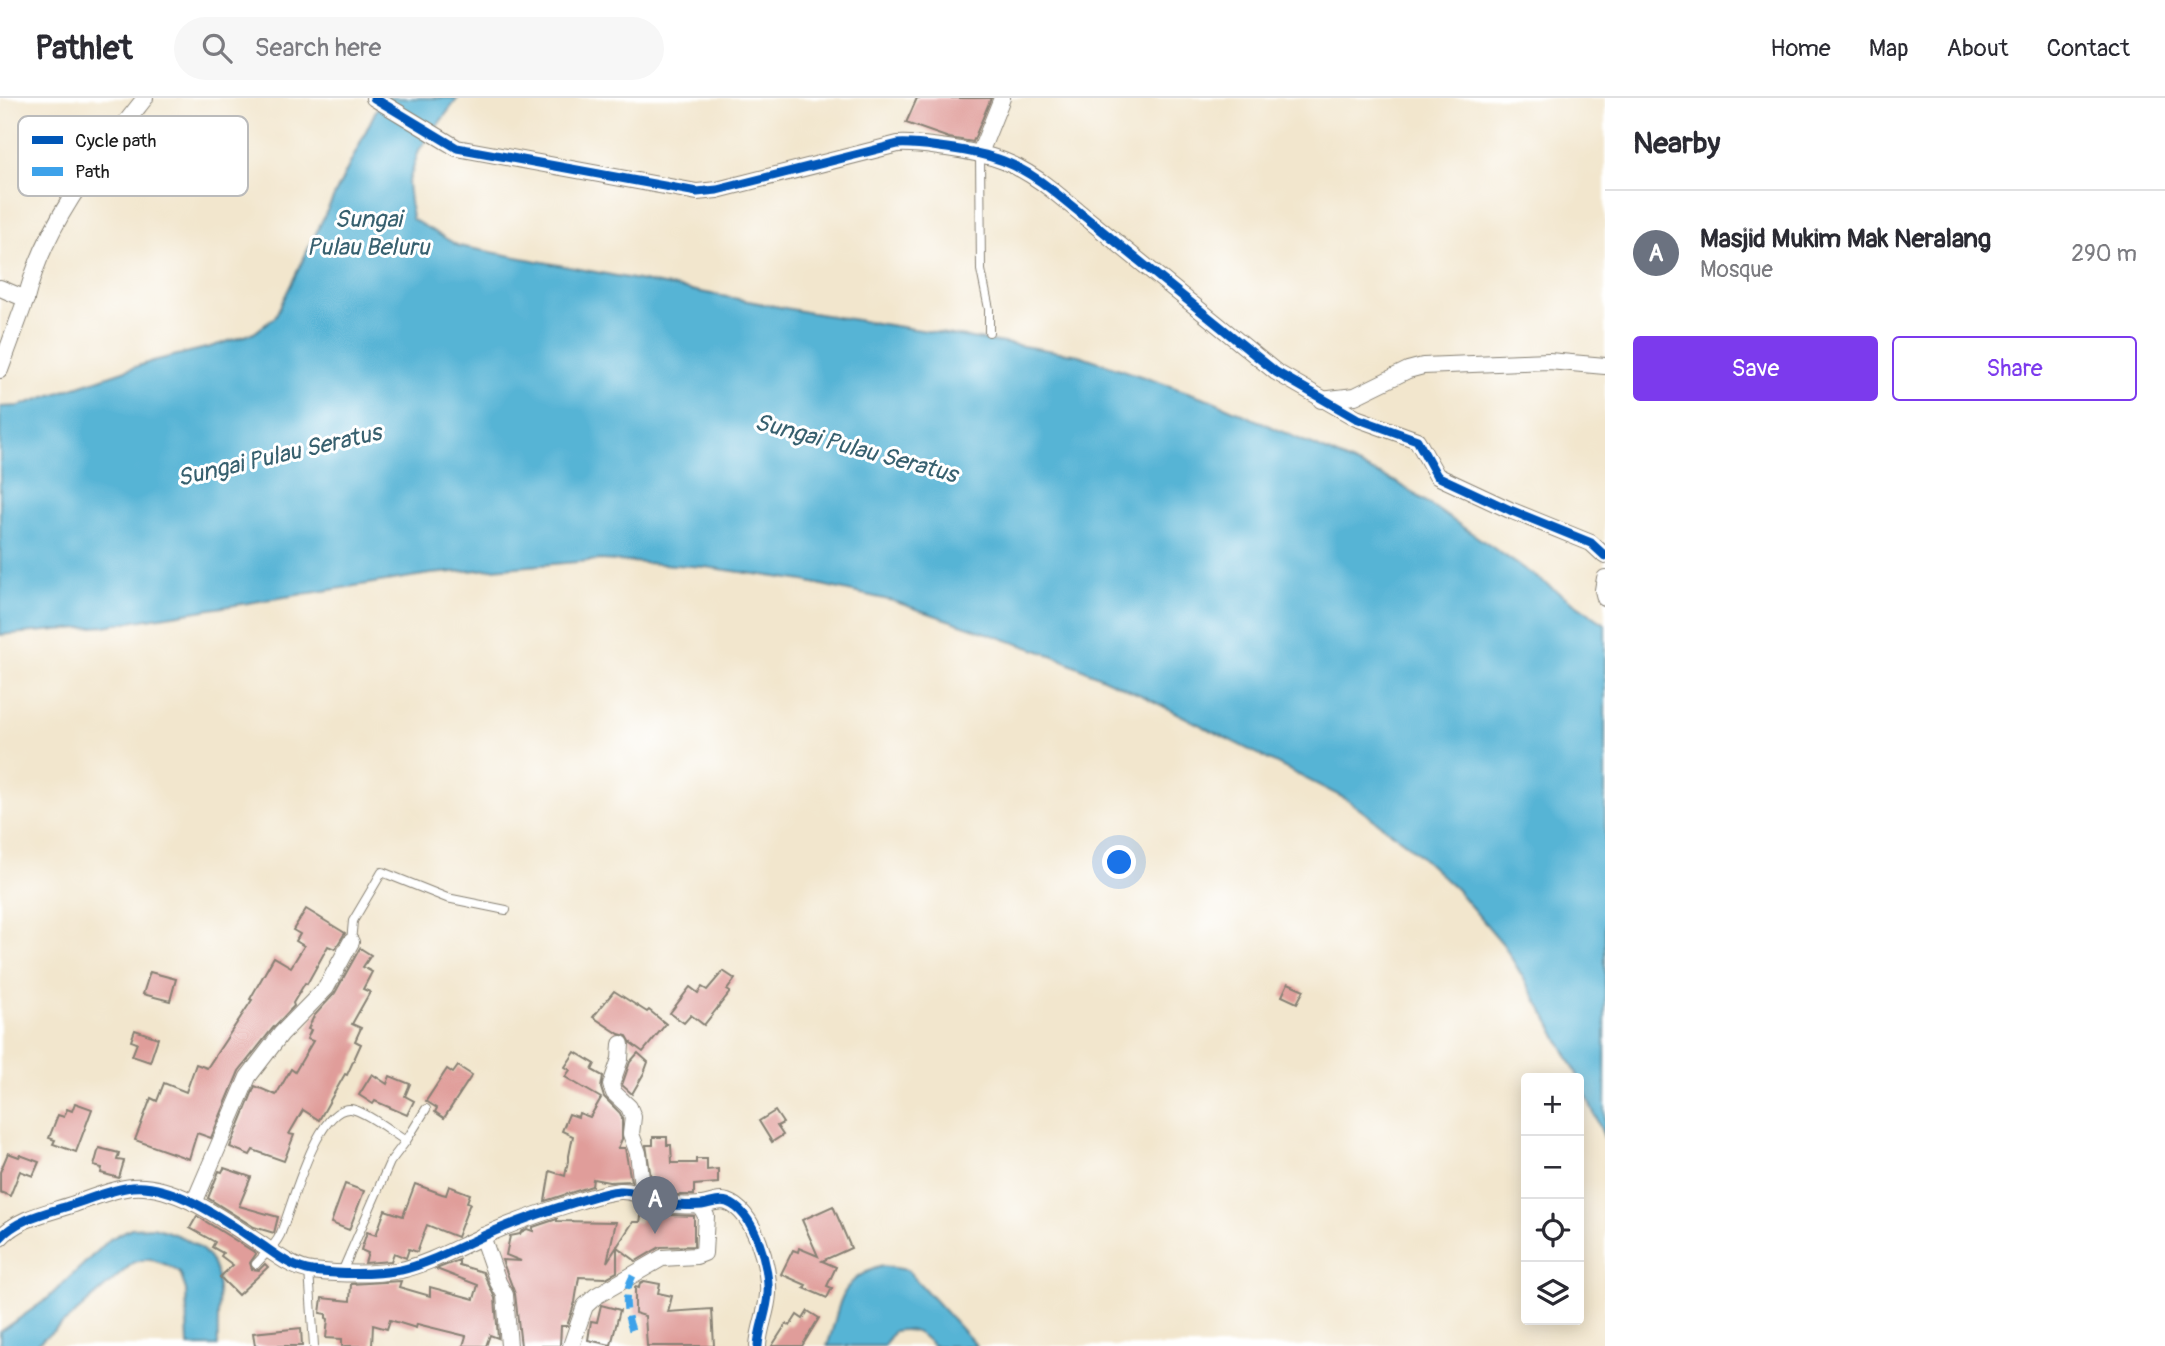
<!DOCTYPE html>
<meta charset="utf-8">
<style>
:root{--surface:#fff;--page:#f7f7f7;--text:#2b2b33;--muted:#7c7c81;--line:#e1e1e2;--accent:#7c3aed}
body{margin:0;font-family:Pangolin,sans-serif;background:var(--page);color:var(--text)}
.controls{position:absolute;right:21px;bottom:21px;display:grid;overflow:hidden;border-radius:7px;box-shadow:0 4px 18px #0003}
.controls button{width:63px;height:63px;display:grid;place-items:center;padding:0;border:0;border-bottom:2px solid var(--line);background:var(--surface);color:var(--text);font:35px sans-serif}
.you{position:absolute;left:1120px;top:765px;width:24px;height:24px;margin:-18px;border:5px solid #fff;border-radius:50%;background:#1a73e8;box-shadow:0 0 0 10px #1a73e833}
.badge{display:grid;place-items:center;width:46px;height:46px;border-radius:50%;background:var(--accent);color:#fff;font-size:23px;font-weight:700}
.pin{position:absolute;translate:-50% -58px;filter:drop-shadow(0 2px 4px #0008)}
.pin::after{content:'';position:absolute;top:37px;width:24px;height:21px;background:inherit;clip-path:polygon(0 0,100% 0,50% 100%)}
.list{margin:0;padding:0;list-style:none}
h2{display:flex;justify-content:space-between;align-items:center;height:91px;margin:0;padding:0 28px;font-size:30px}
h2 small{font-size:23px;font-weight:400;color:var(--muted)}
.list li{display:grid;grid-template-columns:46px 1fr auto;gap:21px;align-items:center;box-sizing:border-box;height:126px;padding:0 28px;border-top:2px solid var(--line)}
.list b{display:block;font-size:26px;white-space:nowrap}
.list p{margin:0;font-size:23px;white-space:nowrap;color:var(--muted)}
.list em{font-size:23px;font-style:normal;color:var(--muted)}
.actions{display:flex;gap:14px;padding:21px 28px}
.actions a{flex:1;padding:16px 0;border:2px solid var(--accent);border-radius:7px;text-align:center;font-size:24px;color:var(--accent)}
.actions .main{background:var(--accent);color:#fff}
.icon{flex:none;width:38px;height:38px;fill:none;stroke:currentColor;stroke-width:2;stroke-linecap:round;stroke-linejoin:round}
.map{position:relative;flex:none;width:1605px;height:1248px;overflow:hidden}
header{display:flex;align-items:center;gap:42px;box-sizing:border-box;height:98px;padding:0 35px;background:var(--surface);border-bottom:2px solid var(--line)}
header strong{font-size:33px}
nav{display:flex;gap:38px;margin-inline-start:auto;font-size:24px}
.search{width:490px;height:63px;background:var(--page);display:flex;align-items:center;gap:18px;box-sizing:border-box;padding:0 24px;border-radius:38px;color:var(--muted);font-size:26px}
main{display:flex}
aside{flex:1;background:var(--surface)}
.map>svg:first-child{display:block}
.water{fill:#57b4d5;stroke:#3a6878;stroke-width:2}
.building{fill:#e09d9a}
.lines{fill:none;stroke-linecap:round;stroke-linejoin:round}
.service-casing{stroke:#878174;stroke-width:10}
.minor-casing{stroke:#878174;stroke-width:18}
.service{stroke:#fff;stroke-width:8}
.minor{stroke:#fff;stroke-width:16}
.quiet{stroke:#3da2ea;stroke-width:7;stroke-dasharray:14 7;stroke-linecap:butt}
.cycleway-casing{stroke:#fff;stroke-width:13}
.cycleway{stroke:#0057b8;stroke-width:9}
.labels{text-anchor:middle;stroke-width:6;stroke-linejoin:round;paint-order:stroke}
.water-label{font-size:24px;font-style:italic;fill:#37606f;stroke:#fff}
.key{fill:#fff;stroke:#bbb;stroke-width:2}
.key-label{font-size:19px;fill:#1c1c1c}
</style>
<header>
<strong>Pathlet</strong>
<div class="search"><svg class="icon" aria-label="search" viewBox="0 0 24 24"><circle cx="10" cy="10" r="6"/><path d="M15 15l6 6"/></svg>Search here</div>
<nav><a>Home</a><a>Map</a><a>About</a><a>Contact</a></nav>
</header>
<main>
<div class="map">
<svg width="1605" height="1248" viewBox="0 0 1605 1248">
<rect width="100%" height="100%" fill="#fff"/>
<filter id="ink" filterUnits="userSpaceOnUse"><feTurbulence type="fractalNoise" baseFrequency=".0143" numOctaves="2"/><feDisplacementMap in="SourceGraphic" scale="14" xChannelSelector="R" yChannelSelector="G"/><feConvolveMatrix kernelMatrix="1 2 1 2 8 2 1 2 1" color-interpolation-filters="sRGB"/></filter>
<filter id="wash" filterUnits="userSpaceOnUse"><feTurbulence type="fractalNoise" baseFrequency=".00686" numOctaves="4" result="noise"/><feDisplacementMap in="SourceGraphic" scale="28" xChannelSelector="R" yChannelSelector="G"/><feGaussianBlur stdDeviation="1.57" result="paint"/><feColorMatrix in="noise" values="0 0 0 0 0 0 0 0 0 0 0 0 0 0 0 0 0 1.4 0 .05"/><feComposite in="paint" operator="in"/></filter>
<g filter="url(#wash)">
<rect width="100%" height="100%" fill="#f2e6cd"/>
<g class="water">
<path d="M382,0H458L419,52L408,86L412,121L459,148L806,214L1079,257L1211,302L1398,385L1605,526V1041L1579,980L1546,918L1503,846L1456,791L1407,746L1346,701L1145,599L1054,558L893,503L804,483L705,469L601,462L430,476L104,528L0,537V309L19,308L153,263L210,249L254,235L275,219Z"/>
<path d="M153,1129C233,1152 216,1178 218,1248H188L186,1192L180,1175L167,1167L150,1161L134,1164L70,1220L34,1248H0V1234L47,1201L110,1141L131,1130Z"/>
<path d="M883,1168L907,1172L977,1248H933C921,1234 912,1230 894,1233L884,1248H827C842,1208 835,1181 883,1168Z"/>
</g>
<g id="blocks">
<g class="building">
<path d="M917,0H991L973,44L949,40L906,25Z"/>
<path d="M306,811L345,835L335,851L328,848L307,886L305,885L293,905L294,908L273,930L239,973L211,1040L197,1035L189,1061L135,1042L151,1000L157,1003L164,985L186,994L196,966L207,970L252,902L250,901L274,859L291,869L304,848L296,843L300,836L293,832Z"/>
<path d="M360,850L371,857L363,869L372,874L363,891L370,894L352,926L361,930L355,943L361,946L347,977L345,976L319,1022L303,1012L289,1036L294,1037L284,1063L253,1052L250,1057L230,1049L255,988L276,997L291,971L295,974L313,943L307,941L311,932L308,931L314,918L335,895Z"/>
<path d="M723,873L735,881L727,892L730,894L704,927L691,917L684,925L670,915L690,889L698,895L702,889L707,892Z"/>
<path d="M150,874L176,881L170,903L143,896Z"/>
<path d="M1288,885L1304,892L1297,905L1282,898Z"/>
<path d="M614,893L647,914L649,912L666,926L643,954L631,945L627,938L619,936L593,919Z"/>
<path d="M135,932L158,940L150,964L132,958L137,945L131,943Z"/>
<path d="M575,954L595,966L592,972L603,978L601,990L604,999L620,1015L622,1020V1041L618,1050H625L631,1083L609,1084L593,1081L592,1088L545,1103L550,1073L565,1078L573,1038L562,1033L569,1016L578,1019L579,1015L590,1019L601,1000L565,979L570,972L565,969Z"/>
<path d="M638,955L648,964L644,975L632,996L622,987L630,964Z"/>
<path d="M458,968L472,977L444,1020L435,1014L437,1010L426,1003L447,971L453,975Z"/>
<path d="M372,976L387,986L390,978L410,986L405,998L414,1003L407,1017L375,1003L373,1006L359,997Z"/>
<path d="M75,1005L92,1011L76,1054L53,1046L55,1042L49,1040L58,1017L64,1019L67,1011L72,1013Z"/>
<path d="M775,1013L783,1025L777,1028L783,1037L772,1044L759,1023Z"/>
<path d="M653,1039H667V1047H671L672,1065H696V1061H707V1072L718,1071V1085L694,1087V1097H671L654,1091L657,1086L652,1087L646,1047H653Z"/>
<path d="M99,1050L119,1055L117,1062L124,1063L119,1080L101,1075L102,1070L94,1068Z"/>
<path d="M8,1055L19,1059L20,1057L39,1064L33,1078L20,1073L10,1098L0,1094V1074Z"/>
<path d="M224,1070L251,1079L239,1108L278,1119L274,1135L254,1129L208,1100L219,1073L222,1074Z"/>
<path d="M345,1086L364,1093L349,1132L331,1125Z"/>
<path d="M415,1086L442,1096L446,1097L449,1088L470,1096L467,1104L470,1105L457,1139L427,1127L417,1154L409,1151L406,1160L394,1155L391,1163L365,1165L368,1155L361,1152L367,1134L376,1137L385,1112L403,1118Z"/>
<path d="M833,1108L851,1150L822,1163L836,1169L827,1188L832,1190L827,1200L804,1190L806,1187L781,1176L793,1152L798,1154L799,1150L818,1158L802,1122Z"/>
<path d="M643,1109L668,1117L694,1118V1148L660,1149L636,1163L617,1149V1174L606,1180L579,1179L575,1204L567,1228H561L560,1248H521L515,1196L502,1162L521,1163L506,1157L510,1138L520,1136L521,1134L527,1131L533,1133V1129L557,1121V1123L616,1124L607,1164L633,1124H640Z"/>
<path d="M197,1118L254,1154L256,1156L250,1165L252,1171L259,1172L265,1166L268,1169L238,1197L220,1179L233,1167L221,1158L223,1155L212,1149L215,1144L190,1130Z"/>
<path d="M459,1162V1167L483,1174L495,1200L498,1240L490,1237L486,1248H463L466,1238L417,1226L416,1230L390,1222L387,1231L373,1227L372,1248H342V1241L326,1240L328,1221L326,1220V1216L320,1215L322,1200L350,1203L351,1186L401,1183L399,1189L430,1198V1189L474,1201L478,1187L436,1171Z"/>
<path d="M644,1183L660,1186L658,1195L672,1198L668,1214L712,1211L714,1248H647L645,1218L635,1215V1189L639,1190L640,1185Z"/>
<path d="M601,1207L620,1212L611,1247L588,1242L591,1223L597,1224Z"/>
<path d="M808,1213L819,1220L802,1248H772L786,1226L790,1228L797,1217L803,1221Z"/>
<path d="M301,1230L302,1248H255L253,1235Z"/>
</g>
</g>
</g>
<g filter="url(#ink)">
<use href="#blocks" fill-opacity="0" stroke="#878174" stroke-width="2"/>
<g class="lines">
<defs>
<g id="service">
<path d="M980,56L981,172L989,211V234"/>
<path d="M351,844L353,823L382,774L447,800L506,812"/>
<path d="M256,1166C264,1157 275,1148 280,1137C291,1113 318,999 355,1012C371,1017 391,1034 406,1043L426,1011"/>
<path d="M309,1172L314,1248"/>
<path d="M342,1174L390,1064L406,1043"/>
</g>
<g id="minor">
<path d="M374,0L457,50L697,94L717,92L898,46C915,45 931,48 947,50C991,56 1017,64 1052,92L1276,274L1356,320L1417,342L1437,378L1510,412L1591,445L1605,458"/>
<path d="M980,55L1002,0"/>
<path d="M0,190L26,201C45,124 97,61 145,0"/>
<path d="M0,272L26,201"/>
<path d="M1321,302L1355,298L1408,272L1423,268L1549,263L1605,268"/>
<path d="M1605,480L1603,492L1605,500"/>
<path d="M621,946L620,961L611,987L614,995L629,1009L633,1019L631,1036L638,1055L643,1096"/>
<path d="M194,1105L248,979L281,936L326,890L351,844"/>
<path d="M482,1138L498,1184L505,1197L509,1248"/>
<path d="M0,1140C18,1120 47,1115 71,1107C91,1101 111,1091 132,1089C173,1085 223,1121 256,1143C273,1154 291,1170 312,1173C340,1176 373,1177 401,1172C427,1166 451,1153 475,1142C508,1126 543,1114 579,1103C592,1099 606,1094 620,1093C639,1092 652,1105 670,1107C680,1107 692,1108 702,1107C710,1106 719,1101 727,1104C755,1114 770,1170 768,1196C767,1214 759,1230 758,1248"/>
<path d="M571,1248L585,1208L596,1198L662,1160L696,1158L704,1155L706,1118L700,1107"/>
</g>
</defs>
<use href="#service" class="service-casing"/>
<use href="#minor" class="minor-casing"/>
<use href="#service" class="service"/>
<use href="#minor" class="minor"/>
<path class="quiet" d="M632,1232C625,1212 623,1195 634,1176"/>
<defs>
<g id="cycleway">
<path d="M374,0L457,50L697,94L717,92L898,46C915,45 931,48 947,50C991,56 1017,64 1052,92L1276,274L1356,320L1417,342L1437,378L1510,412L1591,445L1605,458"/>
<path d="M0,1140C18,1120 47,1115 71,1107C91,1101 111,1091 132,1089C173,1085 223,1121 256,1143C273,1154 291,1170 312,1173C340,1176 373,1177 401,1172C427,1166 451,1153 475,1142C508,1126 543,1114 579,1103C592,1099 606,1094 620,1093C639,1092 652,1105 670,1107C680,1107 692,1108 702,1107C710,1106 719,1101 727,1104C755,1114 770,1170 768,1196C767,1214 759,1230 758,1248"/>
</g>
</defs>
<use href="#cycleway" class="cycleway-casing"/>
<use href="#cycleway" class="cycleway"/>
</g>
</g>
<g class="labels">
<g class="water-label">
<text x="368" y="129">Sungai<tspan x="368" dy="28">Pulau Beluru</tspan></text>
<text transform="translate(856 350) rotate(15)" y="8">Sungai Pulau Seratus</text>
<text transform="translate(279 357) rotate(-13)" y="8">Sungai Pulau Seratus</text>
</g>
</g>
<rect x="18" y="18" width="230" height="80" rx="10" class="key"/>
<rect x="32" y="38" width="31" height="8" fill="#0057b8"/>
<rect x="32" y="69" width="31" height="9" fill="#3da2ea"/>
<g class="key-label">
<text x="75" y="49">Cycle path</text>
<text x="75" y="80">Path</text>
</g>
</svg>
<div class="controls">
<button>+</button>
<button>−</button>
<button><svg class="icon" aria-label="locate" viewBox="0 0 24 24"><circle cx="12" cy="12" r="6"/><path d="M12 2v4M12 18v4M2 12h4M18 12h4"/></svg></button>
<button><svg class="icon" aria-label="layers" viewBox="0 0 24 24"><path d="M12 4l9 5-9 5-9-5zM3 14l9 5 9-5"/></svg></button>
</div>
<div class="you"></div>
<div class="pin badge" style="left:655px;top:1136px;background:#6b7280">A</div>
</div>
<aside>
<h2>Nearby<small></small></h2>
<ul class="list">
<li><span class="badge" style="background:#6b7280">A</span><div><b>Masjid Mukim Mak Neralang</b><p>Mosque</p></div><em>290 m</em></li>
</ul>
<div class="actions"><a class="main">Save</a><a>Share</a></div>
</aside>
</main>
